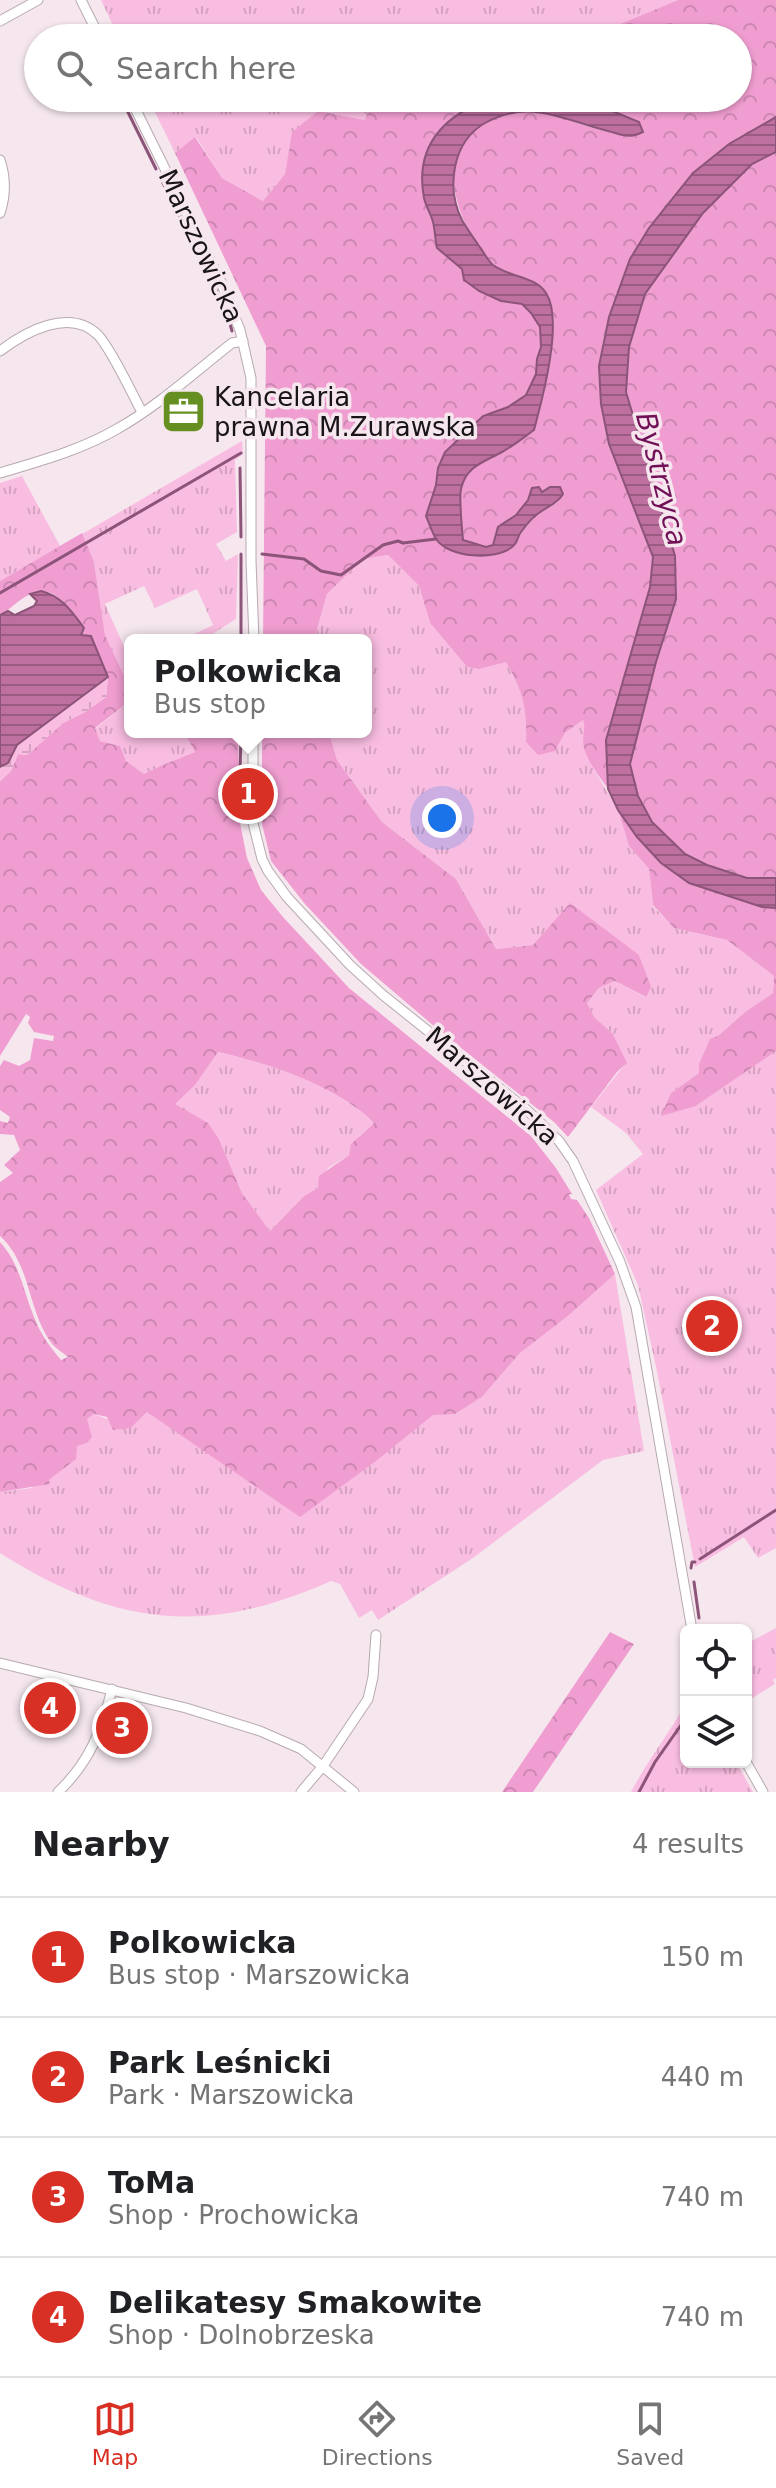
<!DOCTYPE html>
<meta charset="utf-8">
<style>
:root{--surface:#fff;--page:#f2f2f2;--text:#202124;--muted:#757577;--line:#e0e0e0;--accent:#d93025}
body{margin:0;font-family:"DejaVu Sans",sans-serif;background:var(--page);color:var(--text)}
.controls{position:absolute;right:24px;bottom:24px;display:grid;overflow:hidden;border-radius:12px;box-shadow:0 2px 6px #0004}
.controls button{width:72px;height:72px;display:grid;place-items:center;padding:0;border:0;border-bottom:2px solid var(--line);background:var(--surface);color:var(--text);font:40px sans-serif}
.you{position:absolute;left:442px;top:818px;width:28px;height:28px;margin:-20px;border:6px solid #fff;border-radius:50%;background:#1a73e8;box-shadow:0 0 0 12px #1a73e833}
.badge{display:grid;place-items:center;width:52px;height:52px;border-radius:50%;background:var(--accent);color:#fff;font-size:26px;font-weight:700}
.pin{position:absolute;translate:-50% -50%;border:4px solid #fff;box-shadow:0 2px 8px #0006}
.popup{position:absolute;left:124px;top:634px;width:248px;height:104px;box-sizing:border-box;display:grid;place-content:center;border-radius:12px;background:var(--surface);filter:drop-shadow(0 2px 6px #0005);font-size:26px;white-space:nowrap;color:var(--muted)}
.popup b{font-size:30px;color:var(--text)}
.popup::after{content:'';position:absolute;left:50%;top:100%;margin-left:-16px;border:16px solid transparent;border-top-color:var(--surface)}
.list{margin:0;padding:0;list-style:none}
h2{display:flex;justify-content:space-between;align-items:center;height:104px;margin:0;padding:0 32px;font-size:34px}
h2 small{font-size:26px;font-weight:400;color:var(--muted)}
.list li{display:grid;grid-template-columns:52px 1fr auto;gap:24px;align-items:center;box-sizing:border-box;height:120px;padding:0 32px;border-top:2px solid var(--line)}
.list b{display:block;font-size:30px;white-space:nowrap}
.list p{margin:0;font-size:26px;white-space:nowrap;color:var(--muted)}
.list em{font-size:26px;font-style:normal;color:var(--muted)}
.icon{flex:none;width:44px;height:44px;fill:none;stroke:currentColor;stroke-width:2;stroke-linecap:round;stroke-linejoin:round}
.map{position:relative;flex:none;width:776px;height:1792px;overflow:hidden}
.search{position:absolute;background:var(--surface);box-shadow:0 2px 6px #0004;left:24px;right:24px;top:24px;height:88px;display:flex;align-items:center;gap:20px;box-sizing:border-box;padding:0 28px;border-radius:44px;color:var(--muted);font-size:30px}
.sheet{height:584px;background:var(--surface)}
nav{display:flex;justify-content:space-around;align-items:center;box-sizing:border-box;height:112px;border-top:2px solid var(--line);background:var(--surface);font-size:22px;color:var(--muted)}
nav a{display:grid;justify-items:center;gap:4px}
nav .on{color:var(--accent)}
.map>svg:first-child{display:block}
.grass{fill:url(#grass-tufts)}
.forest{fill:url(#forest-crowns);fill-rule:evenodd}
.wetland{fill:url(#wetland-marsh)}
.water{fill:url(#water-rules);stroke:#8c5478;stroke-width:2}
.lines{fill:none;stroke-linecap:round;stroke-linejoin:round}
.stream{stroke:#8c5478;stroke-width:3}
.minor-casing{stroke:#b7a9b1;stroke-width:11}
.minor{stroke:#fff;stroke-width:9}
.labels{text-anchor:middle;stroke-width:7;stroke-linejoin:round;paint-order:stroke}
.street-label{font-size:26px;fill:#191417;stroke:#f6e7ef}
.poi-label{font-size:26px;fill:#191417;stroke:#f6e7ef;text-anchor:start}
.water-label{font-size:28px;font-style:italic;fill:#711056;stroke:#f6e7ef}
</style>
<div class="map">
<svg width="776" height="1792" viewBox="0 0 776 1792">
<defs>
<pattern id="grass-tufts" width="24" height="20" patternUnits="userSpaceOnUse" patternTransform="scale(2)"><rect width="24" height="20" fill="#f9bde1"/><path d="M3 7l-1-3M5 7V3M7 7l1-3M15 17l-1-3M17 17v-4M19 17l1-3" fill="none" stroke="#d5a2c0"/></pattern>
<pattern id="forest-crowns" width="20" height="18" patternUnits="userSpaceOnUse" patternTransform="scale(2)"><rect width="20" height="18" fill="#f09ed1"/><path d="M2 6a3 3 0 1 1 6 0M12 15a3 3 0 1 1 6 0" fill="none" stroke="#cd87b3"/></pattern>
<pattern id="wetland-marsh" width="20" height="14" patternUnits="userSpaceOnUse" patternTransform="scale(2)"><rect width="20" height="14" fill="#f9bde1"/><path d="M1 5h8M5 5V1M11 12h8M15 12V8" fill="none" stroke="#d5a2c0"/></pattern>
<pattern id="water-rules" width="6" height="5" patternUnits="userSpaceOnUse" patternTransform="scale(2)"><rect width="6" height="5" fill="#be70a1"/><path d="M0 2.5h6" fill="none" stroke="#9a5b82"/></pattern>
</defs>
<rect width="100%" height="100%" fill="#f6e7ef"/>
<g class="grass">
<path d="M101,0H678L586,38H119Z"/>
<path d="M148,98H372L365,120L318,111L293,132L285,174L263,201L222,178L196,137L175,153Z"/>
<path d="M242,441L243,454L235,460L237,532L216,544L226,561L238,554L236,619L203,640H182L213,625L197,589L155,608L144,586L105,604L130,660V688L105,635L94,562L82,534Z"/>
<path d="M22,476L60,546L0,581V483Z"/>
<path d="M388,555L419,586L430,623L467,667L479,669L506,661C523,692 527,708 526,742L555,751L565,733L583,720L586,725L583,742L595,771L618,810L629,846L649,869L653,906L674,928L727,940L774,976L773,993L745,1012L718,1036L699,1073L671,1093L696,1106L776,1051V1548L758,1558L744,1537L695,1567L656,1367L638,1285L596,1190L643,1154L626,1133L591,1107L626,1063L613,1034L593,1017L587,1003L599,988L615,981L645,997L650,987L639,955L533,945L496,949L456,879L382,822L337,760L329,732H366V640H314L327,594L363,559Z"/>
<path d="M130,701V732H184L195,752L160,766L144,774L126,761L119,746L100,741L95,729Z"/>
<path d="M217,1052C272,1064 333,1084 374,1123L359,1136L349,1155L328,1168L318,1188L304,1196L270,1231L242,1193L219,1139L174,1104L195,1085Z"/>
<path d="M615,1274L644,1451L603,1460L473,1558L378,1620L372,1610L359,1618L340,1584L331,1581C206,1637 115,1626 0,1553V1492L31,1488L49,1480L75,1459L76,1446L87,1443V1419L94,1414L131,1428L147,1412L455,1414L482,1397L520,1353L568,1316Z"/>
<path d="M776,1628V1678L773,1680L775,1684L746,1702V1644Z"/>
<path d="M686,1703V1762H736L753,1792H631C647,1761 669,1734 686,1703Z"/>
</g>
<g class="forest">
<path d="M678,0H776V117L729,144L693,173L649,228L619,291L604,336L599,366L601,403L609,444L653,557L650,587L606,740L608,789C599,776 583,756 583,740C583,732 586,728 583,720L565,733L555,751L538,755L526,742C527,708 523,692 506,662L479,669L467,667L430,623L419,586L388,555L363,559L327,594L314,640H263L266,346L175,153L195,137L222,178L263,201L285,174L292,132L318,111L365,120L372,98H491L474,104L428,150L422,176L425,200L433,223L437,248L462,269L464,280L479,291L501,301L522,304L531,313L540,327L541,347L537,360L536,374L526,395L508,407L483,416L445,452L438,468L436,485L426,516L438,542L458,553L475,556L518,537L535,516L559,501L541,493H530C525,515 505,517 498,531C495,535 495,540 493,545L486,547L463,540C462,527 458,501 461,489C466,466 484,462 502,452C513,446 523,438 534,430C542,399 563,321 546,293C533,273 504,279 489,261C456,223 429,147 490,121C501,116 513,111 525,110C546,109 564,119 583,125C599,130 615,133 631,137L639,122L581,98H738V38H586Z"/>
<path d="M776,152V878H747L707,865L685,854L652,822L638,796L630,764L656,662L676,599L675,556L626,392L629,347L645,294L703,213L752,164Z"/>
<path d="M82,533L94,562L105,635L130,688V701L95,728L100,741L120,746L126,761L144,774L160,766L195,752L184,732H238L240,823L247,858L261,890L283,917L349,988L531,1136L556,1168L572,1194H569L571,1199L577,1200L589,1218L615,1274L568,1316L520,1353L482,1397L455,1414L433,1415L376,1461L300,1517L147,1412L131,1428L113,1430L107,1417L94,1414L87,1419L92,1437L87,1443L77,1446L76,1459L49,1480L50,1484L0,1492V1242C20,1264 23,1290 34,1317C40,1333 50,1347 61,1360L68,1357C63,1353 57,1349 53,1345C27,1312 32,1265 0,1236V1182L13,1173L4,1165L20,1150L14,1135L0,1134V1121L8,1123L10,1117L0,1110V1066L4,1060L19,1066L30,1060L34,1038L53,1041L54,1036L34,1032L28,1023L30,1017L26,1014L0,1056V781L11,771L18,754L27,755L63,723L85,712L106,697L108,677C100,663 90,649 82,636C71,619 64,587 37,592C22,595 13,608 0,615V581ZM218,1052C270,1064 335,1085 374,1123L351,1144L349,1155L319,1176L318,1188L304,1196L270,1231L242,1193L219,1139L208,1123L175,1104L195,1085Z"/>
<path d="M262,732H329L337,760L382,822L456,879L496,949L533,945L570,903L639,955L651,987L646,997L615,981L599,988L587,1003L594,1017L613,1034L627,1063L617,1072L568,1137L554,1122L441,1032L361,964L305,904L271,861L262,824Z"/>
<path d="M618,810L637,837L661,863L762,907L776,908V1051L696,1106L661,1116L671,1093L699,1073V1064L710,1039L718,1036L745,1012L773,993L774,976L727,940L674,928L653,905L649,869L629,846Z"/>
<path d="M610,1632L634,1644L533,1792H502Z"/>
</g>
<path class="wetland" d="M108,677L106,697L85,712L63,723L27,755L18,754L11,771L0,781V767L8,763L17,745Z"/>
<g class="water">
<path d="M491,98H581L639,122L643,132C628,139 623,135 608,131C563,120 530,98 485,123C452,142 446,188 462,220C467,229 473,237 479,246C484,252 487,260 493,265C511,278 535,276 546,293C564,320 542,400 534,430C523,438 513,446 502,452C484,462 466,466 461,489C459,498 462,529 463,540L486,547L493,545L498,527L516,515L528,500L532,488L539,487L542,492L550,487H560L563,494C557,505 543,508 534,517C529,521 525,527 521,532C517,537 518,543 512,547C495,561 449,558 436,539C432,532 429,523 426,516L436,485L438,468L445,452L483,416L508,407L526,395L536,374L537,359L541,347L540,327L531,313L522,304L501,301L479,291L464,280L462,269L437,248C435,239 435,230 433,222C431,214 426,207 424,198C414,145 445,115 491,98Z"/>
<path d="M776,117V152L752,164L703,213L645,294L629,347L626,392L675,556L676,599L656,662L630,764L638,796L652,822L685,854L707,865L747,878H776V908L762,907L689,883L661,863L637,837L618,810L608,789L606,740L650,587L653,557L609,444L601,404L599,366L609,317L630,259L649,228L693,173L729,144Z"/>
<path d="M41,591C62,596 72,612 84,628L81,635L91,636L108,677L17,745L8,763L0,767V615L8,611L15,615L34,606L37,601L30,594Z"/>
</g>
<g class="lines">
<g class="stream">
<path d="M86,27L91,38"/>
<path d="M121,98L156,169"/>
<path d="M160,177L211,280"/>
<path d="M215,288L227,313L232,331"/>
<path d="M240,468L241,537"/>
<path d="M241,554V640"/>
<path d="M262,554L304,559L321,571L341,575L383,545L398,541L403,543L436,539"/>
<path d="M0,593L241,453"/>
<path d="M240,775L241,732"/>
<path d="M700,1559L776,1510"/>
<path d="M691,1568L692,1562H695"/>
<path d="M694,1582L699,1618"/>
<path d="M684,1668L686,1667"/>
<path d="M639,1792L655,1762L686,1718"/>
</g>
<defs>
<g id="minor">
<path d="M81,0L100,38"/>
<path d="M0,21L38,0"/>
<path d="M130,98L221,282L240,330L251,378V561L254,640"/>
<path d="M0,160C6,178 6,195 0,213"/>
<path d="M0,351C25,332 70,307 98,335C112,350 131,392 142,412"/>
<path d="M0,473C40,461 81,450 117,429C158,406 195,372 232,343L243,341"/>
<path d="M253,732V823L262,859L268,871L287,897L350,965L383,995L528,1111L559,1141L573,1161L620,1262L636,1307L692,1630"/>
<path d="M0,1663L186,1708L260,1731L301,1749L354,1792"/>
<path d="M746,1762L763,1792"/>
<path d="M58,1792C89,1763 102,1730 112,1689"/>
<path d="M301,1792L323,1766L368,1699L373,1677L376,1635"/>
</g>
</defs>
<use href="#minor" class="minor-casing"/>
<use href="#minor" class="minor"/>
</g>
<defs>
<symbol id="office-square" viewBox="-11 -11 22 22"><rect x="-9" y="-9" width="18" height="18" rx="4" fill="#659021" stroke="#f6e7ef"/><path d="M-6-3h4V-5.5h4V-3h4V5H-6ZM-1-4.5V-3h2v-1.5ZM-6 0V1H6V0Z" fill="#fff"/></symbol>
</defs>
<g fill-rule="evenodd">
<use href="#office-square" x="158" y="386" width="51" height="51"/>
</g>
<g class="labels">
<g class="street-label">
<text transform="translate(201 246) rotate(65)" y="9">Marszowicka</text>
<text transform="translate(492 1086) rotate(41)" y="9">Marszowicka</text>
</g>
<g class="poi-label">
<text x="214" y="406">Kancelaria<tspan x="214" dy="30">prawna M.Zurawska</tspan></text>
</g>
<g class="water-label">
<text transform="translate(662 479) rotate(76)" y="10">Bystrzyca</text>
</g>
</g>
</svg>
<div class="controls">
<button><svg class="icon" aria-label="locate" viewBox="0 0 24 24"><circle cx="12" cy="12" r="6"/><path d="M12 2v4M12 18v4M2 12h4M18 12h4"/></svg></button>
<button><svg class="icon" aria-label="layers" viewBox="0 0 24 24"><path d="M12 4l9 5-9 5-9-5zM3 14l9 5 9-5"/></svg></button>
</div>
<div class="you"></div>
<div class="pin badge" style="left:248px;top:794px">1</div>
<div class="popup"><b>Polkowicka</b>Bus stop</div>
<div class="pin badge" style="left:712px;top:1326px">2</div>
<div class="pin badge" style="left:122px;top:1728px">3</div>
<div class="pin badge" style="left:50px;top:1708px">4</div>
<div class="search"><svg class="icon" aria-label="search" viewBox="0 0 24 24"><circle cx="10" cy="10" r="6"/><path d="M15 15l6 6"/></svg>Search here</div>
</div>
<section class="sheet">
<h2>Nearby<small>4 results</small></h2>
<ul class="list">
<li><span class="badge">1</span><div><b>Polkowicka</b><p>Bus stop · Marszowicka</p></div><em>150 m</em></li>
<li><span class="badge">2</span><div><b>Park Leśnicki</b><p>Park · Marszowicka</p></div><em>440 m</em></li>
<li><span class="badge">3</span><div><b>ToMa</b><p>Shop · Prochowicka</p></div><em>740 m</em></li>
<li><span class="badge">4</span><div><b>Delikatesy Smakowite</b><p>Shop · Dolnobrzeska</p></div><em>740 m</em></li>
</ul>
</section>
<nav>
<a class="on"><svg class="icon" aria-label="map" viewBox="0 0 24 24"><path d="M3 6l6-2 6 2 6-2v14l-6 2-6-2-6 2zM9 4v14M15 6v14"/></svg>Map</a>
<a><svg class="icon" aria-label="directions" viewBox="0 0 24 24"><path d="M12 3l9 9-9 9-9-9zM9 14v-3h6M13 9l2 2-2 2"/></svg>Directions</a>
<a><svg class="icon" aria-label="saved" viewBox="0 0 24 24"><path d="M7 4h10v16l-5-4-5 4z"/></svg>Saved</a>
</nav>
